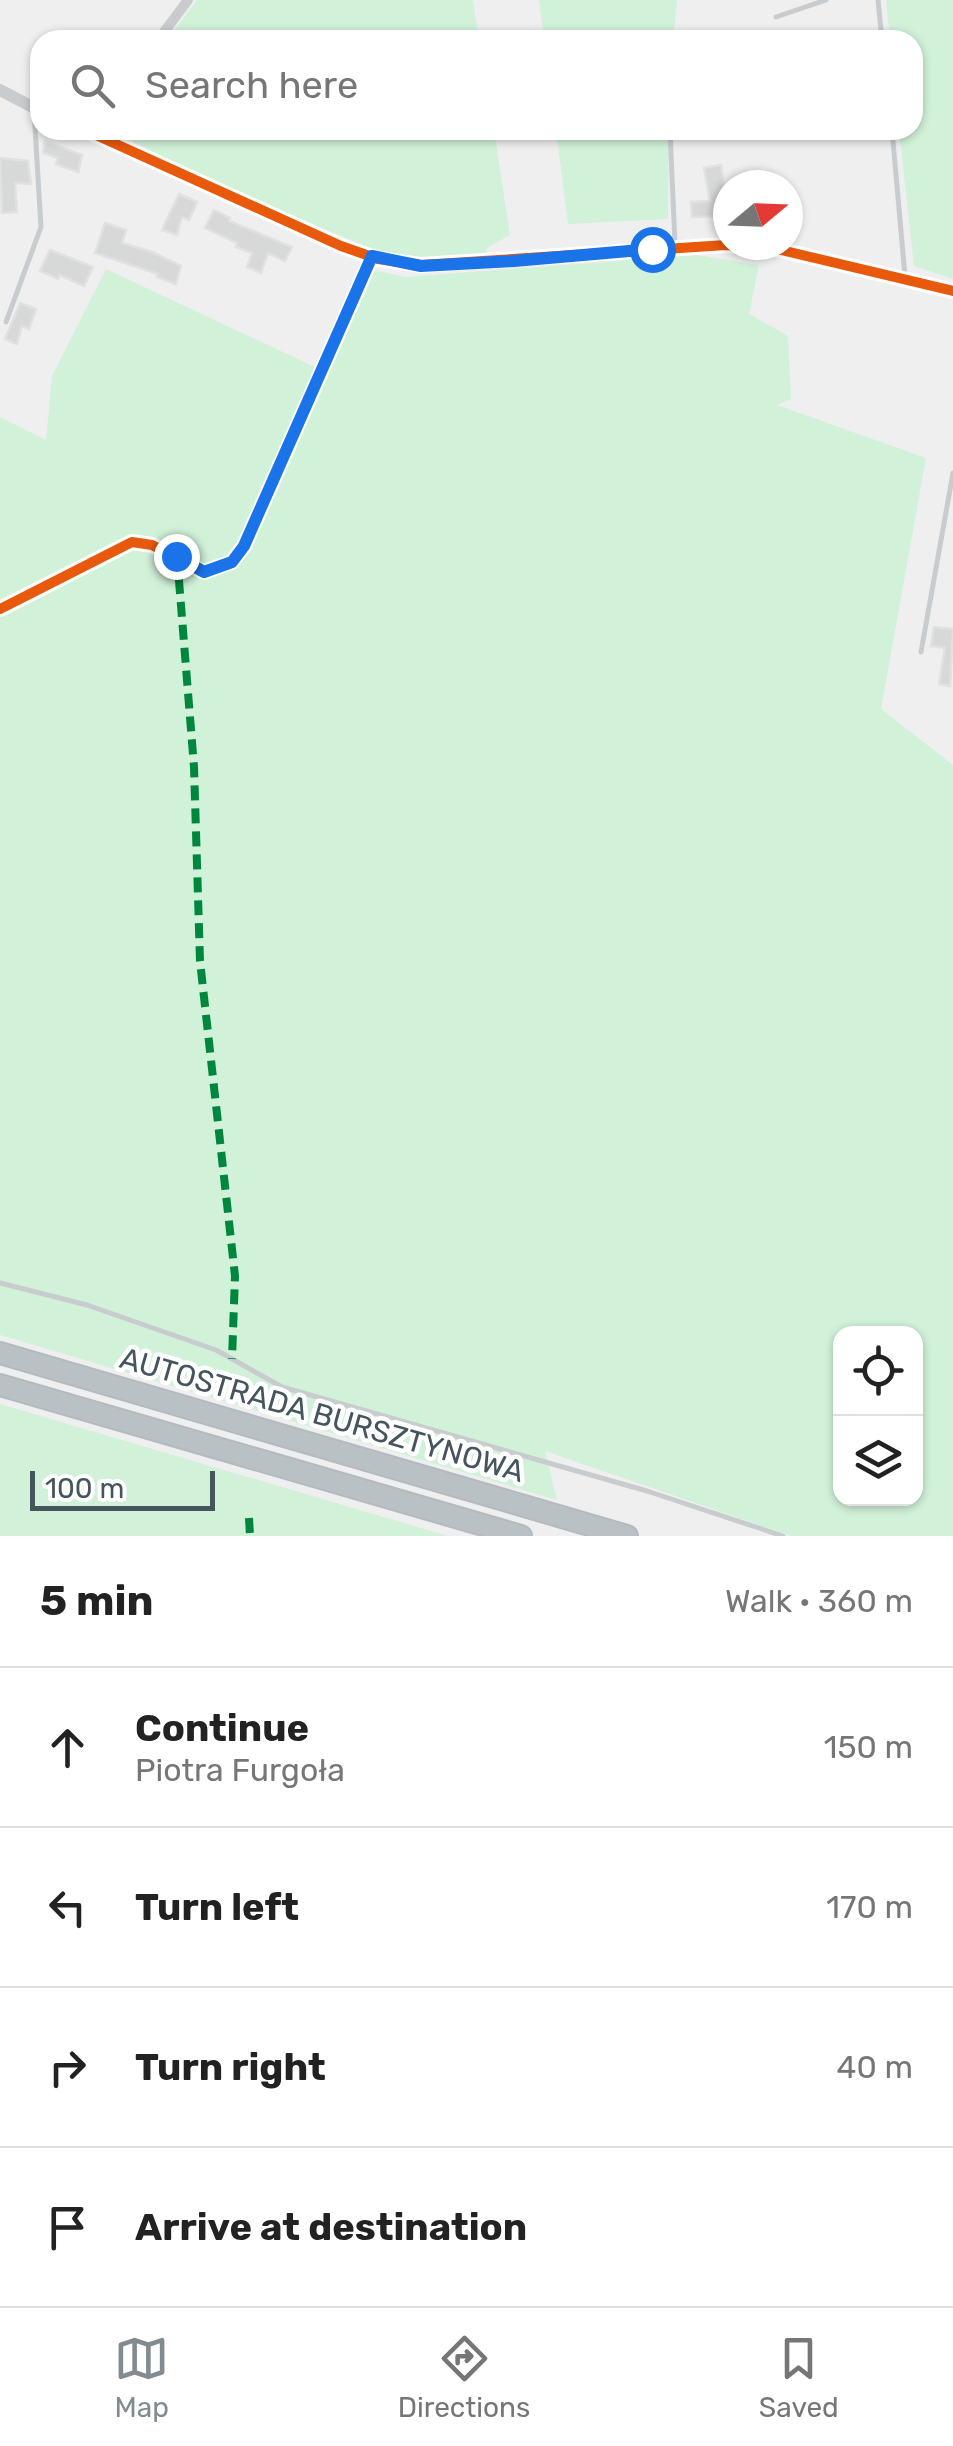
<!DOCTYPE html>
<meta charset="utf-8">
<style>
:root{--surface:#fff;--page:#f2f2f2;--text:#222;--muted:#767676;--line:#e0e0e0;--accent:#818b90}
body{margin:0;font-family:Rubik,sans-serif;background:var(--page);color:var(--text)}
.controls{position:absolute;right:30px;bottom:30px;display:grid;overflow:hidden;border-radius:20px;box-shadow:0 2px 8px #0004}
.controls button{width:90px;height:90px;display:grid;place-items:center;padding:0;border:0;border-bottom:2px solid var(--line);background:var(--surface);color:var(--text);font:50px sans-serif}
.compass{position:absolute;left:713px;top:170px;width:90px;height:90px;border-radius:50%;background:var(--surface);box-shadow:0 2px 8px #0004;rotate:71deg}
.scale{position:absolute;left:30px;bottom:25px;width:185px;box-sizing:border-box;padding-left:10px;border:5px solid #45555d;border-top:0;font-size:28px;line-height:35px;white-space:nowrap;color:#45555d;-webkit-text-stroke:8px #fff;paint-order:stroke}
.stop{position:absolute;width:30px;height:30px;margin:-22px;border:8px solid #1a73e8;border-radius:50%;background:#fff}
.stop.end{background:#1a73e8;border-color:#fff;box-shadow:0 2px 10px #0008}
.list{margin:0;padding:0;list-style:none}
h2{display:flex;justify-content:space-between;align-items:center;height:130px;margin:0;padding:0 40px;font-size:42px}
h2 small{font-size:32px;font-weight:400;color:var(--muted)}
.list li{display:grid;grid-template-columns:65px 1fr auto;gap:30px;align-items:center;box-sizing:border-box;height:160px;padding:0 40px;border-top:2px solid var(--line)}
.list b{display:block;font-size:38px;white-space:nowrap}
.list p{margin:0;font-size:32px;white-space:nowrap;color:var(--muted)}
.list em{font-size:32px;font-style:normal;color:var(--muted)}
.icon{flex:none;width:55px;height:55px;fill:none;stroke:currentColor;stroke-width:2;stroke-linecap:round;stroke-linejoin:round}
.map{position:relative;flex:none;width:953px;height:1536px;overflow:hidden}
.search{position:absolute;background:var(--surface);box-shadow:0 2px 8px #0004;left:30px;right:30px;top:30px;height:110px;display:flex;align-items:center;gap:25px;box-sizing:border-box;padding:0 35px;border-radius:30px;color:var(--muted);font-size:38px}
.sheet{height:770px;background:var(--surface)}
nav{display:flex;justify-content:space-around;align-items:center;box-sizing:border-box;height:140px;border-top:2px solid var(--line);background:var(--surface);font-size:28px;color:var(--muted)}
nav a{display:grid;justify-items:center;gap:5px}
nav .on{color:var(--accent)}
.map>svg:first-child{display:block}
.green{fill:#d1f1d9;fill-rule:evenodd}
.building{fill:#d7d8d8;stroke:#e1e1e2;stroke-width:2.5}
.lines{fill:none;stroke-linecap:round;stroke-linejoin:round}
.motorway-casing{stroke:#b3bac0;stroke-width:24}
.service{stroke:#c8ccce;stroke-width:5}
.minor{stroke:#c8ccce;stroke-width:10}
.tertiary{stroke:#c8ccce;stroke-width:12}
.motorway{stroke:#bac1c5;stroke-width:20}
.quiet{stroke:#00873e;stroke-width:8;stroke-dasharray:15 8;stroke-linecap:butt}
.cycleway-casing{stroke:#fff;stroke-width:16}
.cycleway{stroke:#e8590c;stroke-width:10}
.route{stroke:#1a73e8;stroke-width:12}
.labels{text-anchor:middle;stroke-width:9;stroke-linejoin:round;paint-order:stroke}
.street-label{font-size:30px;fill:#45555d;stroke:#fff}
</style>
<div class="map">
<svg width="953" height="1536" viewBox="0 0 953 1536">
<rect width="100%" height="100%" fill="#f0efef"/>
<g class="green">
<path d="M197,0H473L479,40H167Z"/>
<path d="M539,0H677L673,40H544Z"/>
<path d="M886,0H953V279L914,266L899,130H913V40H890Z"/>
<path d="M111,130H494L510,235L487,248L485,257L424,261L371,248L234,193Z"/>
<path d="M556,130H669L668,219L568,224Z"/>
<path d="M696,255L759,265L749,314L788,336L791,399L777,405L926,458L881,709L953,765V1536H791L545,1451L557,1500L0,1335V417L46,440L52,376L106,269L317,368L239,539L220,563L232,570L254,545L261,522L373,270L406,277ZM840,1334H916V1498H840Z"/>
<path d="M0,1404L448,1536H0Z"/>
</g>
<g class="building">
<path d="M45,141L82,155L78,172L56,164L58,158L43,153Z"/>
<path d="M0,158L28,161L31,184L15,183L17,212L2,213Z"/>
<path d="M721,165L728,216L692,217L691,202L710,201L704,168Z"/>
<path d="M179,194L197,202L189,220L182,217L177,235L162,230Z"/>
<path d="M214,210L230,218L229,221L292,247L285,261L268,253L261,273L247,267L252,253L236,247L237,243L205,228Z"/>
<path d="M105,223L126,230L122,243L152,252L181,266L176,284L157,277L158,274L95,253Z"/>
<path d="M50,250L93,267L84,286L60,275L58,279L40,271Z"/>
<path d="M20,303L36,309L29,329L22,326L17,344L5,339Z"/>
<path d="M934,627L953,629L950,686L939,684L945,648L931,646Z"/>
</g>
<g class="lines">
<defs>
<g id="motorway">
<path d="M0,1353L627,1536"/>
<path d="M0,1385L521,1536"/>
</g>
</defs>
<use href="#motorway" class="motorway-casing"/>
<g class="service">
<path d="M878,0L882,40"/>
<path d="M776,17L826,0"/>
<path d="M670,130L675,244"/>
<path d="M892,130L905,276"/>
<path d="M6,322L41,227L34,111"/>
<path d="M921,652L953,473"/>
<path d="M0,1283L87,1305L216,1350L282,1387L647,1491L783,1536"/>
</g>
<g class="minor">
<path d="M158,40L188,0"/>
<path d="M0,609L132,542L152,545L204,572L232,562L244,546L372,257"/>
</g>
<g class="tertiary">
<path d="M0,90L40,111"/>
<path d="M85,130L341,246L378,259L421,265L726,245L781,250L953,291"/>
</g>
<use href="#motorway" class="motorway"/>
<g class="quiet">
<path d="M177,556L194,767L200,961L235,1276L232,1359"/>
<path d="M249,1518L250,1536"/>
</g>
<defs>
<g id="cycleway">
<path d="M85,130L341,246L378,259L421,265L726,245L781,250L953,291"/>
<path d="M0,609L132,542L152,545L204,572L232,562L244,546L372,257"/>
</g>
</defs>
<use href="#cycleway" class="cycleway-casing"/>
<use href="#cycleway" class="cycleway"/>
</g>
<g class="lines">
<path class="route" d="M176,556L204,572L232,562L244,546L372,256L421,266L514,261L652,249"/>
</g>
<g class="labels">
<g class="street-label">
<text transform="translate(322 1415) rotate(16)" y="10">AUTOSTRADA BURSZTYNOWA</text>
</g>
</g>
</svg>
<div class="controls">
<button><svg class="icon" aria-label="locate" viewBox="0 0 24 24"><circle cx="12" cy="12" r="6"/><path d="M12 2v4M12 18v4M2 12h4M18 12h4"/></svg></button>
<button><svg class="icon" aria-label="layers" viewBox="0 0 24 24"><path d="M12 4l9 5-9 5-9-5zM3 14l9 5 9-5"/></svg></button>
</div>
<svg class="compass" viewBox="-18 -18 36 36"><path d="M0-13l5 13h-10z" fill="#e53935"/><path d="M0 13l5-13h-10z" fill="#767676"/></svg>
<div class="scale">100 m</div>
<div class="stop" style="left:652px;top:249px"></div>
<div class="stop end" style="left:176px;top:556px"></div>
<div class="search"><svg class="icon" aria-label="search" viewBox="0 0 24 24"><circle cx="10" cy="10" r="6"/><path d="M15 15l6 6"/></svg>Search here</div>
</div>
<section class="sheet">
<h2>5 min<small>Walk · 360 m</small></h2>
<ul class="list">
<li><svg class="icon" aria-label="ahead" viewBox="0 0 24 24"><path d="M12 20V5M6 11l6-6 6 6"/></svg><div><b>Continue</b><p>Piotra Furgoła</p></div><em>150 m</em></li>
<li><svg class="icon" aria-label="left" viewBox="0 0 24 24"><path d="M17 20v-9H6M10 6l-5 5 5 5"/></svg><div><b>Turn left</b></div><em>170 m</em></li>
<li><svg class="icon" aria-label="right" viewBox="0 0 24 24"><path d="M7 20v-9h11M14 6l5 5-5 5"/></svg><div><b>Turn right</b></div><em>40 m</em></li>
<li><svg class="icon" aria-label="arrive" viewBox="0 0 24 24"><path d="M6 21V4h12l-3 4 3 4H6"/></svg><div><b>Arrive at destination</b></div></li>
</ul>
</section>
<nav>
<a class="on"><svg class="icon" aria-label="map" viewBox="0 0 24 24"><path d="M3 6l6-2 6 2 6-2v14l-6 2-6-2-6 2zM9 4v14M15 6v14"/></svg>Map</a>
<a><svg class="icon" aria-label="directions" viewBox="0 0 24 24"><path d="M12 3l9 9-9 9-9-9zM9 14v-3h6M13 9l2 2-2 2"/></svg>Directions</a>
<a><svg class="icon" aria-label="saved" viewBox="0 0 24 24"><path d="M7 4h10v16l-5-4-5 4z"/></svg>Saved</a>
</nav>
